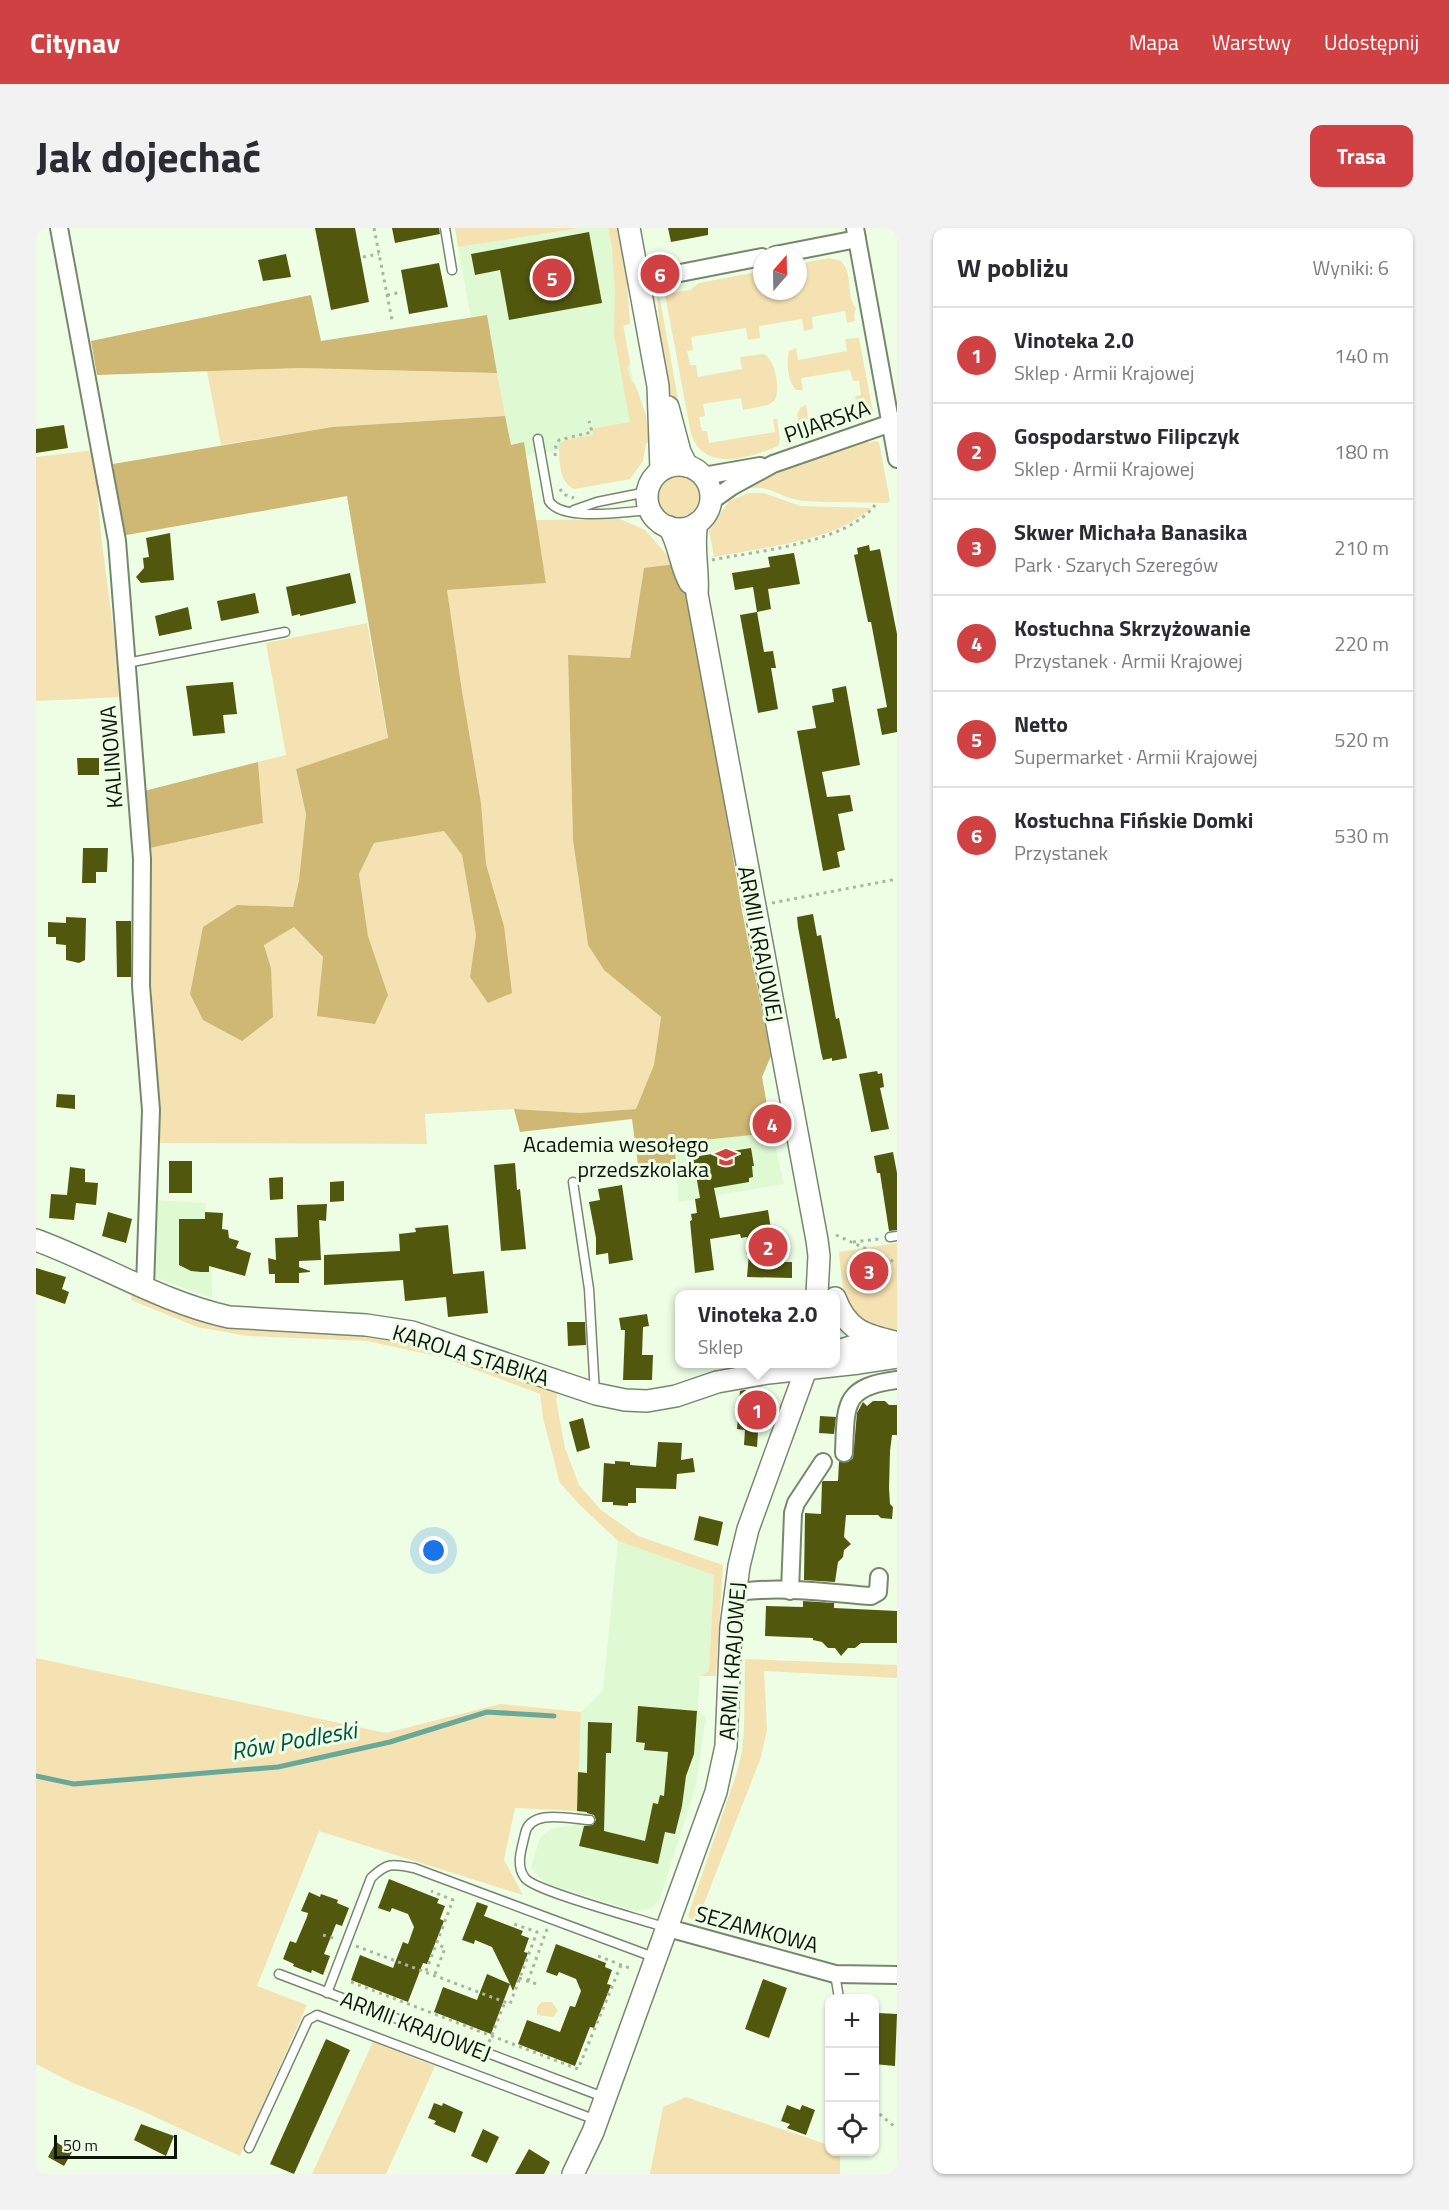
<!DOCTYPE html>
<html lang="pl">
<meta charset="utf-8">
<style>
:root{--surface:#fff;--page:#f2f2f3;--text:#2b2b33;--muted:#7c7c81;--line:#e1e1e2;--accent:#d04144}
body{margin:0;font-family:"Titillium Web",sans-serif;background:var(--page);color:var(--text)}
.controls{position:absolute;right:18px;bottom:18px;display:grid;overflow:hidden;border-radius:12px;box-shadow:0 2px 4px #0004}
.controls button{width:54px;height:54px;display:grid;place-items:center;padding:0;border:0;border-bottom:2px solid var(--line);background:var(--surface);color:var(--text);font:30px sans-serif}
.compass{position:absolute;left:717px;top:18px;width:54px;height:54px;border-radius:50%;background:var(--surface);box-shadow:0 2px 4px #0004;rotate:20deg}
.scale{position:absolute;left:18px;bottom:15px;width:123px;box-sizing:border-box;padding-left:6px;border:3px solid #0d140a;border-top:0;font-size:16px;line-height:21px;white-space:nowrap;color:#0d140a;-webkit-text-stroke:4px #edfee5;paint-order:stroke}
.you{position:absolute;left:398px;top:1323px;width:21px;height:21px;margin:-15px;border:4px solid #fff;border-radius:50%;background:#1a73e8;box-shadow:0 0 0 9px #1a73e833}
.badge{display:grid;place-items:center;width:39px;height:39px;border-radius:50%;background:var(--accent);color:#fff;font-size:20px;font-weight:700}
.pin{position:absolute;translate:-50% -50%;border:3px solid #fff;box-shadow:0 2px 6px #0006}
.popup{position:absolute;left:639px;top:1062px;width:165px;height:78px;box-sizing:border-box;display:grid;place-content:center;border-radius:12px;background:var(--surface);filter:drop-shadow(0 2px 4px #0005);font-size:20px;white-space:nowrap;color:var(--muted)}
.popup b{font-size:22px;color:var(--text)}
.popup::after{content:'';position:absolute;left:50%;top:100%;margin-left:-12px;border:12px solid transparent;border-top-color:var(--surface)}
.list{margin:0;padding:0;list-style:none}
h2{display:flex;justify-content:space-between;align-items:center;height:78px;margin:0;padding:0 24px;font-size:26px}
h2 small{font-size:20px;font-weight:400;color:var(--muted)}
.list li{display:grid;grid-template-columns:39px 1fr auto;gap:18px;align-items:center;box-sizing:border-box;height:96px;padding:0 24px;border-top:2px solid var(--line)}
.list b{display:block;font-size:22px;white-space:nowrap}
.list p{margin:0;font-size:20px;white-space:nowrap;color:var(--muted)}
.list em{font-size:20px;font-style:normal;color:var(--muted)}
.icon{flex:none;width:33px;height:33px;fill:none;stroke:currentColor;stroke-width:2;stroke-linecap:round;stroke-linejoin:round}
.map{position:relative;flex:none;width:861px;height:1946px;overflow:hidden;border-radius:12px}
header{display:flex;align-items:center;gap:36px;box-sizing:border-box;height:84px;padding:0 30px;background:var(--accent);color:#fff}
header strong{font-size:28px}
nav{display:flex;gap:33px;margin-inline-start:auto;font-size:21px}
.intro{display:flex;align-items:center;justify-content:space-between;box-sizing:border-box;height:144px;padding:0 36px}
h1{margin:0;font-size:42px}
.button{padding:15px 27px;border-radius:12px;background:var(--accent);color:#fff;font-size:21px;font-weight:700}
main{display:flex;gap:36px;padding:0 36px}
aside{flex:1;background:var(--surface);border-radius:12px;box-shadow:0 2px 4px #0004}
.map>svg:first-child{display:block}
.built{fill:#dff9d3}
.green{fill:#f4e2b2}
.forest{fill:#cfb774}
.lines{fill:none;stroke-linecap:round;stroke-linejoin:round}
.stream{stroke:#68a99a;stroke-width:5}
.building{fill:#52570e}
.service-casing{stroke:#76886c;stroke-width:11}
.minor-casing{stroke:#76886c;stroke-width:20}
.tertiary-casing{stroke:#76886c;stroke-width:24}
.path{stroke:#a7b5a1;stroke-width:3;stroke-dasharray:3 4.5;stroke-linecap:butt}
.service{stroke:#fff;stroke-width:8}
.minor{stroke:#fff;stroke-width:16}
.tertiary{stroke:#fff;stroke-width:21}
.labels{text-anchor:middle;stroke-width:6;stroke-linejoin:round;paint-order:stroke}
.street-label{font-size:22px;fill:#0d140a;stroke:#edfee5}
.poi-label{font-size:22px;fill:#0d140a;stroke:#edfee5;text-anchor:end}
.water-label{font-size:24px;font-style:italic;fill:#005247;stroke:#edfee5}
</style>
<header>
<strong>Citynav</strong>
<nav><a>Mapa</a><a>Warstwy</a><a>Udostępnij</a></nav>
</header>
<div class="intro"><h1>Jak dojechać</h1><a class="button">Trasa</a></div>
<main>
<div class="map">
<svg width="861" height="1946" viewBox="0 0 861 1946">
<rect width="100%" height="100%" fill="#edfee5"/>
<g class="built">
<path d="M544,0H572L606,210L473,230L451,88L435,89L422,19Z"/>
<path d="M736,905L748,956L643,974L638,915Z"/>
<path d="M118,972L170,975L169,984L175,1014L176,1070L117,1049Z"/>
<path d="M582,1313L678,1347L673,1443L664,1448L661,1482L670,1490L659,1561L623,1673L615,1680L599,1683L509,1655L495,1639L504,1610L515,1601L536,1597L541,1583L545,1484L567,1462Z"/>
</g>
<g class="green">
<path d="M419,0H544L422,19Z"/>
<path d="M572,0H583L590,41L594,96L587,98L594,135L591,140L595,153L599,156L610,187L613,214L610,216L607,233L594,251L539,261C523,257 523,230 523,216L530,212L557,207L556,201L594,194L578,106L579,62L576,21Z"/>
<path d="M793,30L805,33C818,46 809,67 820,80L818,88L819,93L811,95L809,83L776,89L777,101L768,103L766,91L723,98L724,110L712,112L710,100L655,109L657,122L651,123L654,137H660L662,149L706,141L704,129L728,126C740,133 744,160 739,172L732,177L707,182L705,170L667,176L669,188L663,189L666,203H671L673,215L739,204L737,191H741L744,212L742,218C714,230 668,245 655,206L629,66L654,62L663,55L726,43V63H762V36Z"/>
<path d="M621,64L623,66L648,204L644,207L625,126Z"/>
<path d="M823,110L837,184L834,187L772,208L768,199H763L761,187L764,180L770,177L772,189L821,181L819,168L825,167L823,153H817L814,142L765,150L767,162H760C752,154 750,134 753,123L760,120L762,132L811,123L809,111Z"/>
<path d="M265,140L461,145L469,188L296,199L185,217L171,143Z"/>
<path d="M832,210L833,215L838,213L843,214L854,273L851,275C824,274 795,275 768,273C741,271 732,251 701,264L779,228Z"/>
<path d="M58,222L65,307L86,469L0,473V229Z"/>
<circle cx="642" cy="268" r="21"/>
<path d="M713,265H728L764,278L835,280C798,314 727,319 678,329L673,302L693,273Z"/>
<path d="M584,291L609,302L639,336L608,341L594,430L532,428L537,612L552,717L568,742L625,789L618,837L601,881L544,885L478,881L389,886L391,916L122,915L113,753L114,620L227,595L222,534L250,527L230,415L331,395L352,511L260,541L270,586L263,652L257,679L201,677L235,740L228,717L258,699L287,729L282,788L352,767L332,708L323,646L338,615L408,603L426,627L440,707L434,749L468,698L450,636L445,575L426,463L411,362L510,355L500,292Z"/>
<path d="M861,1015V1102C807,1101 807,1066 803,1024Z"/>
<path d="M97,1062L385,1116L523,1162L520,1172L529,1220L543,1257L565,1282L602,1308L687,1337L680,1448H664L673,1443L678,1347L582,1313L544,1277L524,1255L507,1190L504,1166L405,1129L331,1113L212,1108L161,1099L95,1072Z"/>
<path d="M0,1430L350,1505L464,1476L545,1484L541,1583L479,1580L468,1632L487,1667L283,1603L221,1758L271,1777L204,1928L104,1882L37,1855L0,1836Z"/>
<path d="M709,1431L861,1437V1450L728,1443L731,1501L725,1529L660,1696L652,1688L701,1544L706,1523L708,1500Z"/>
<path d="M505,1774H516L522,1783L517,1789L501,1787V1780Z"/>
<path d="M337,1814L399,1838L350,1946H276Z"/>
<path d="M650,1869L793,1917L794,1924H804V1946H614L627,1879Z"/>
</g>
<g class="forest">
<path d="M275,67L285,113L451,87L461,145L265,140L61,147L55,113Z"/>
<path d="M469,188L475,217L488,214L510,355L411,362L426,463L445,575L450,636L468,698L476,765L452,775L434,749L440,707L426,627L408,603L338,615L323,646L332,708L352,767L339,796L281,788L287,729L258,699L228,717L235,740L237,789L206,813L167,792L154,766L167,699L201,677L257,679L263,652L270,586L260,541L352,510L311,268L85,308L77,236L296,199Z"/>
<path d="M639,336L655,375L706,683L735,828L726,849L736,905L638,915L641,943L603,945L596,891L484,904L478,881L544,885L600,881L618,837L625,789L568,742L552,717L537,612L532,427L594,430L608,340Z"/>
<path d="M222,534L227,595L114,620L108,563Z"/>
</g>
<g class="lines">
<path class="stream" d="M0,1548L38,1556L242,1539L354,1514L451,1484L518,1488"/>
</g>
<g class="building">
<path d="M279,0H319L333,74L295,82Z"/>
<path d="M356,0H403L404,6L359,15Z"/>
<path d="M632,0H672V7L635,14Z"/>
<path d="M553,4L566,75L473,92L464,42L439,47L435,26Z"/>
<path d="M250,26L255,49L227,53L222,32Z"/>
<path d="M403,35L412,79L373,86L365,42Z"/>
<path d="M28,197L32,220L0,225V201Z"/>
<path d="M134,305L138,352L105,355L100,349L108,340L107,330L113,329L110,310Z"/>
<path d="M833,317L834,323L844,321L861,406V504L846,507L841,481L851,479L835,394H832L818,327L822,326L821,320Z"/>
<path d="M758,325L764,356L732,361L735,381L721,384L717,359L699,362L696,345L734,339L732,329Z"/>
<path d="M314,345L320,375L264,388V386L256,388L250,359Z"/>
<path d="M219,365L223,385L185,393L181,373Z"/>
<path d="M152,379L156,401L123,408L119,388Z"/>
<path d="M721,384L728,424L737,423L740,440H735L742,481L722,485L704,387Z"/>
<path d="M197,454L201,486L187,487L189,505L157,508L150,458Z"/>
<path d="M810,458L824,537L786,544L791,569L814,567L817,583L802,586L809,622L801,624L804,639L787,643L761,503L780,500L776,478L798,474L796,461Z"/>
<path d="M41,530H63V547H42Z"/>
<path d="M47,620H72L71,644H60V655H46Z"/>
<path d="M777,686L781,708L785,707L800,791L803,790L811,830L796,833V830L787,832L785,824L762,699L761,689Z"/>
<path d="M30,689L50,690L49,732L43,735L30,732V717L20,716V709H12V694L30,695Z"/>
<path d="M80,693H95V749H81Z"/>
<path d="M841,843L842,846L846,845L848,859L844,860L853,901L835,904L823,846Z"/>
<path d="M21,866L39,867V881L20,879Z"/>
<path d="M715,920L718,938H716L717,949L713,950V954L678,960L684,990L732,982L736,1008L735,1034H756V1050L711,1049L713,1026H710L711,1009L705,1010L704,1006L674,1011L678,1042L659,1045L654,993L656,992L655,986L661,985L659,971L664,970L657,929Z"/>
<path d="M857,924L861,945V1002L853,1003L844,945H841L838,928Z"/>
<rect x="133" y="933" width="23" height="32"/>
<path d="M479,935L481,962L484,961L490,1021L465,1023L458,937Z"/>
<path d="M34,939L49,941V954L62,955L60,977L40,975L38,992L13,990L15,966L31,967Z"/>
<path d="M247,949V971L234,972L233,950Z"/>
<path d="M308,953V973L294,974V954Z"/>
<path d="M586,957L597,1032L573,1036L572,1025L560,1027V1010L553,974L564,972L562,961Z"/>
<path d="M291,976L290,993L283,992L285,1032L263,1033V1039L274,1043V1044L263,1045V1055H239V1046H233L232,1030L240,1032L239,1010L262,1009L261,977Z"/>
<path d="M72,984L96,991L90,1015L66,1008Z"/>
<path d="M169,984L187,985L186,1001L192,1002L193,1010L203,1013L200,1020L215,1025L209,1048L173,1038V1044H165L155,1043L143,1037V991H169Z"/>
<path d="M412,997L417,1046L448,1043L452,1085L412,1089L410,1069L369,1073L367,1052L288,1057V1027L364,1023L363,1006L380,1004L379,1000Z"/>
<path d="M0,1040L30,1049L26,1061L33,1064L29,1076L0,1066Z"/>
<path d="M611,1086L613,1098L607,1099L606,1127H617L616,1152H587L589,1102H585L583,1090Z"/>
<path d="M531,1094H549L550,1117L532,1118Z"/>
<path d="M708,1162L725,1164L729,1168L727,1189H723L721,1219L708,1217L709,1202L701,1201L704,1163Z"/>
<path d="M837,1173H849L853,1177H861V1207H856L854,1223L853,1260L854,1276L857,1279L856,1291L845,1290L842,1287H810L808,1309L815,1316L808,1322L807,1329L802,1334L799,1354L768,1352L769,1285L785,1286L786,1254L787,1253H802L803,1234H812L817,1230L821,1185L827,1174L831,1178Z"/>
<path d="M784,1188L800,1189L798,1206L783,1205Z"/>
<path d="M547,1190L554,1220L541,1224L533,1194Z"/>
<path d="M622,1214L646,1215L645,1232L657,1230L659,1244L641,1246L640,1261L600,1260V1275H592V1278L577,1277V1274H566L568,1235L579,1236V1233L594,1234V1237L620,1239Z"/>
<path d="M663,1288L687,1294L682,1318L658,1312Z"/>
<path d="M767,1373L798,1375V1380L861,1383V1415H825L819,1420H812L805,1428L799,1420H792L786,1414L777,1412V1410L729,1408L730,1378L767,1379Z"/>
<path d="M602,1478L661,1483L658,1526L650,1548L646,1578L639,1606L629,1604L622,1636L543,1618L548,1598L557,1597L560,1592L558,1587L551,1585V1584L541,1583L542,1544L551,1545L552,1494L576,1495L575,1525H570L568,1603L609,1613L617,1575L622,1576L624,1567L628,1568L632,1524L608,1522L609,1515L600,1514Z"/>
<path d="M353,1651L403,1671L401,1675L409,1678L404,1691L408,1693L391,1736L387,1735L372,1774L315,1752L324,1727L357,1740L367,1714L372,1716L378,1699L372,1686L356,1680L354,1684L342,1680Z"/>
<path d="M273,1664L284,1669L285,1666L302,1672L301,1675L313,1680L306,1698L300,1696L288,1726L294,1728L287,1747L276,1742L275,1745L257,1738L258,1736L247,1731L254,1713L260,1715L271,1689L272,1685L265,1683Z"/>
<path d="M441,1674L452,1678L448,1688L487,1703L485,1707L493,1710L488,1724L492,1725L477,1763L474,1756L455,1806L398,1784L407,1759L441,1772L451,1746L474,1756L456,1719L439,1712L438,1716L426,1712Z"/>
<path d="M520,1716L570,1735L569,1739L576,1742L571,1756L575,1757L558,1800L554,1799L539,1838L482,1816L491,1792L524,1804L534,1778L539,1779L545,1763L540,1751L523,1744L521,1748L510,1744Z"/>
<path d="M727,1751L751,1760L733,1810L709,1801Z"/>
<path d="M842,1785L861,1786L859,1838L838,1836V1797H841Z"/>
<path d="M290,1811L314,1822L258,1946L234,1936Z"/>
<path d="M398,1875L406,1878L407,1875L427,1884L419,1905L398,1896L400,1893L392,1890Z"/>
<path d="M751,1877L764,1882L766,1877L779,1882L770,1907L751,1900L754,1896L745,1893Z"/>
<path d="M105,1896L138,1908L130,1928L98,1912Z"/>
<path d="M447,1901L463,1909L451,1935L435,1928Z"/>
<path d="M20,1914L36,1924L28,1938L12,1929Z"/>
<path d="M493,1921L514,1934L508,1946H479Z"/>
</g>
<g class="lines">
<defs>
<g id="service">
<path d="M409,0L416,42"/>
<path d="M502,211L513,273C526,294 590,284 614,282"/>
<path d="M538,282L561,274L611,264"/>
<path d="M91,435L249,404"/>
<path d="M537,954L553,1061L559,1166"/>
<path d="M854,1009L861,1008"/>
<path d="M554,1592C534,1591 494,1580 489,1606C486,1620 479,1637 489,1650C498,1663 608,1692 631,1700"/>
<path d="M243,1746L570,1870"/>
<path d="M799,1746L803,1770"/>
<path d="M291,1765L335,1650C352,1634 356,1636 378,1640L620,1730"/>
<path d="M213,1920L272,1792L281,1787L560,1892"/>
</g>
<g id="minor">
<path d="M23,0L81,313L106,631L105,758L115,882L109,1059"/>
<path d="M819,0L861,231"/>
<path d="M739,27L821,11"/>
<path d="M639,46L726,29"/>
<path d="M667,248L724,238"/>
<path d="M674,274L695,259L737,236L861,193"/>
<path d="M808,1225C810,1177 806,1159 861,1152"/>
<path d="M754,1363L757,1285L760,1275L787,1234"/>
<path d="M699,1365C739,1357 794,1365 835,1368L842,1364L843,1349"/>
<path d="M632,1700L799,1746L861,1747"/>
</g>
<g id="tertiary">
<path d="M593,0L622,158L625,242"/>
<path d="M632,179L644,224L651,238"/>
<circle cx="643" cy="269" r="32"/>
<path d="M661,295C656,318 663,342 661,366L781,1012L783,1028L781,1066"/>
<path d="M633,299C644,317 644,338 654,355"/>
<path d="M0,1012C65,1036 125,1074 193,1089L330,1097L376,1104L560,1166L589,1172L611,1173L640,1168L681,1154L732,1145L823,1135L861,1129"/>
<path d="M799,1070C811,1102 828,1107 859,1114"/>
<path d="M799,1124L818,1118L849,1116"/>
<path d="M537,1946L557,1904L680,1564L690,1518L695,1399L703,1338L712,1301L772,1136"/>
</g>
</defs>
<use href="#service" class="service-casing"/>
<use href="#minor" class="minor-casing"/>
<use href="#tertiary" class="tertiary-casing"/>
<g class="path">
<path d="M338,0L356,92"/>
<path d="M327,29L343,26"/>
<path d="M351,67L366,64"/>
<path d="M519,228L520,218L523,212L556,204L553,193"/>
<path d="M524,261L527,266L538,270"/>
<path d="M676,332C721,323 811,315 839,277"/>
<path d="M736,675L861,651"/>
<path d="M800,1007L861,1035"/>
<path d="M817,1014L843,1011"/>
<path d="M287,1707L300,1711"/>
<path d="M320,1718L474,1776L501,1704L478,1696"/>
<path d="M562,1728L596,1741"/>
<path d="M390,1743L417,1672L395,1663"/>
<path d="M399,1746L409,1720L401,1716"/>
<path d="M483,1750L503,1757"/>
<path d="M492,1753L511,1701"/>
<path d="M315,1754L542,1841L585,1737"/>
<path d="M453,1814L469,1774"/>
<path d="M838,1881L855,1896L861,1899"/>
</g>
<use href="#service" class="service"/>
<use href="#minor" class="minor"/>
<use href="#tertiary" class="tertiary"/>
</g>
<defs>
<symbol id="school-bare" viewBox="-9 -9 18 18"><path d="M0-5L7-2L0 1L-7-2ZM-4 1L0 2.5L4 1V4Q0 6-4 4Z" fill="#d04144" stroke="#edfee5" stroke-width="2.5" paint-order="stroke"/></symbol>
</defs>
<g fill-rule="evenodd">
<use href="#school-bare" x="675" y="914" width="30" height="30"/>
</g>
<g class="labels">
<g class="street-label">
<text transform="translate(791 193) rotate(-19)" y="8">PIJARSKA</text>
<text transform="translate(75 529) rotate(-94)" y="8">KALINOWA</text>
<text transform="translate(725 716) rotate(79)" y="8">ARMII KRAJOWEJ</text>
<text transform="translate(435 1127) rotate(17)" y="8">KAROLA STABIKA</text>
<text transform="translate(696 1433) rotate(-86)" y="8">ARMII KRAJOWEJ</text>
<text transform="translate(721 1701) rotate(15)" y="8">SEZAMKOWA</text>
<text transform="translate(380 1798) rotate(21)" y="8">ARMII KRAJOWEJ</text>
</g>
<g class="poi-label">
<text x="673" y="924">Academia wesołego<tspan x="673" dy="25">przedszkolaka</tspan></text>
</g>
<g class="water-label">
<text transform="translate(258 1513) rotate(-10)" y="8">Rów Podleski</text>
</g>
</g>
</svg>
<div class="controls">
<button>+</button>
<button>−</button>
<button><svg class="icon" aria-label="locate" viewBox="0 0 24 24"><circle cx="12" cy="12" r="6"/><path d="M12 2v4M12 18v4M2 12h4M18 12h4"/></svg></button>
</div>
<svg class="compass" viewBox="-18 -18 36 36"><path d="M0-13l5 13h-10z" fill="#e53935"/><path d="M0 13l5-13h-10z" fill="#7c7c81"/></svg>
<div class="scale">50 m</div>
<div class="you"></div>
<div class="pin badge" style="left:721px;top:1182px">1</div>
<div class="popup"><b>Vinoteka 2.0</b>Sklep</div>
<div class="pin badge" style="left:732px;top:1019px">2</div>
<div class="pin badge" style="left:833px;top:1043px">3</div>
<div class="pin badge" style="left:736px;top:896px">4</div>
<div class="pin badge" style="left:516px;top:50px">5</div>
<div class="pin badge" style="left:624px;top:46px">6</div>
</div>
<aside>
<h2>W pobliżu<small>Wyniki: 6</small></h2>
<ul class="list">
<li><span class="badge">1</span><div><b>Vinoteka 2.0</b><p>Sklep · Armii Krajowej</p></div><em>140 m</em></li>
<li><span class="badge">2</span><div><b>Gospodarstwo Filipczyk</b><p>Sklep · Armii Krajowej</p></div><em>180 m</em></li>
<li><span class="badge">3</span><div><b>Skwer Michała Banasika</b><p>Park · Szarych Szeregów</p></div><em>210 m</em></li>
<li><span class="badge">4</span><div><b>Kostuchna Skrzyżowanie</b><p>Przystanek · Armii Krajowej</p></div><em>220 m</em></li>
<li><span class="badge">5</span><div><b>Netto</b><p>Supermarket · Armii Krajowej</p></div><em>520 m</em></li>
<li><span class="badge">6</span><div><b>Kostuchna Fińskie Domki</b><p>Przystanek</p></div><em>530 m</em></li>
</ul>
</aside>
</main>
